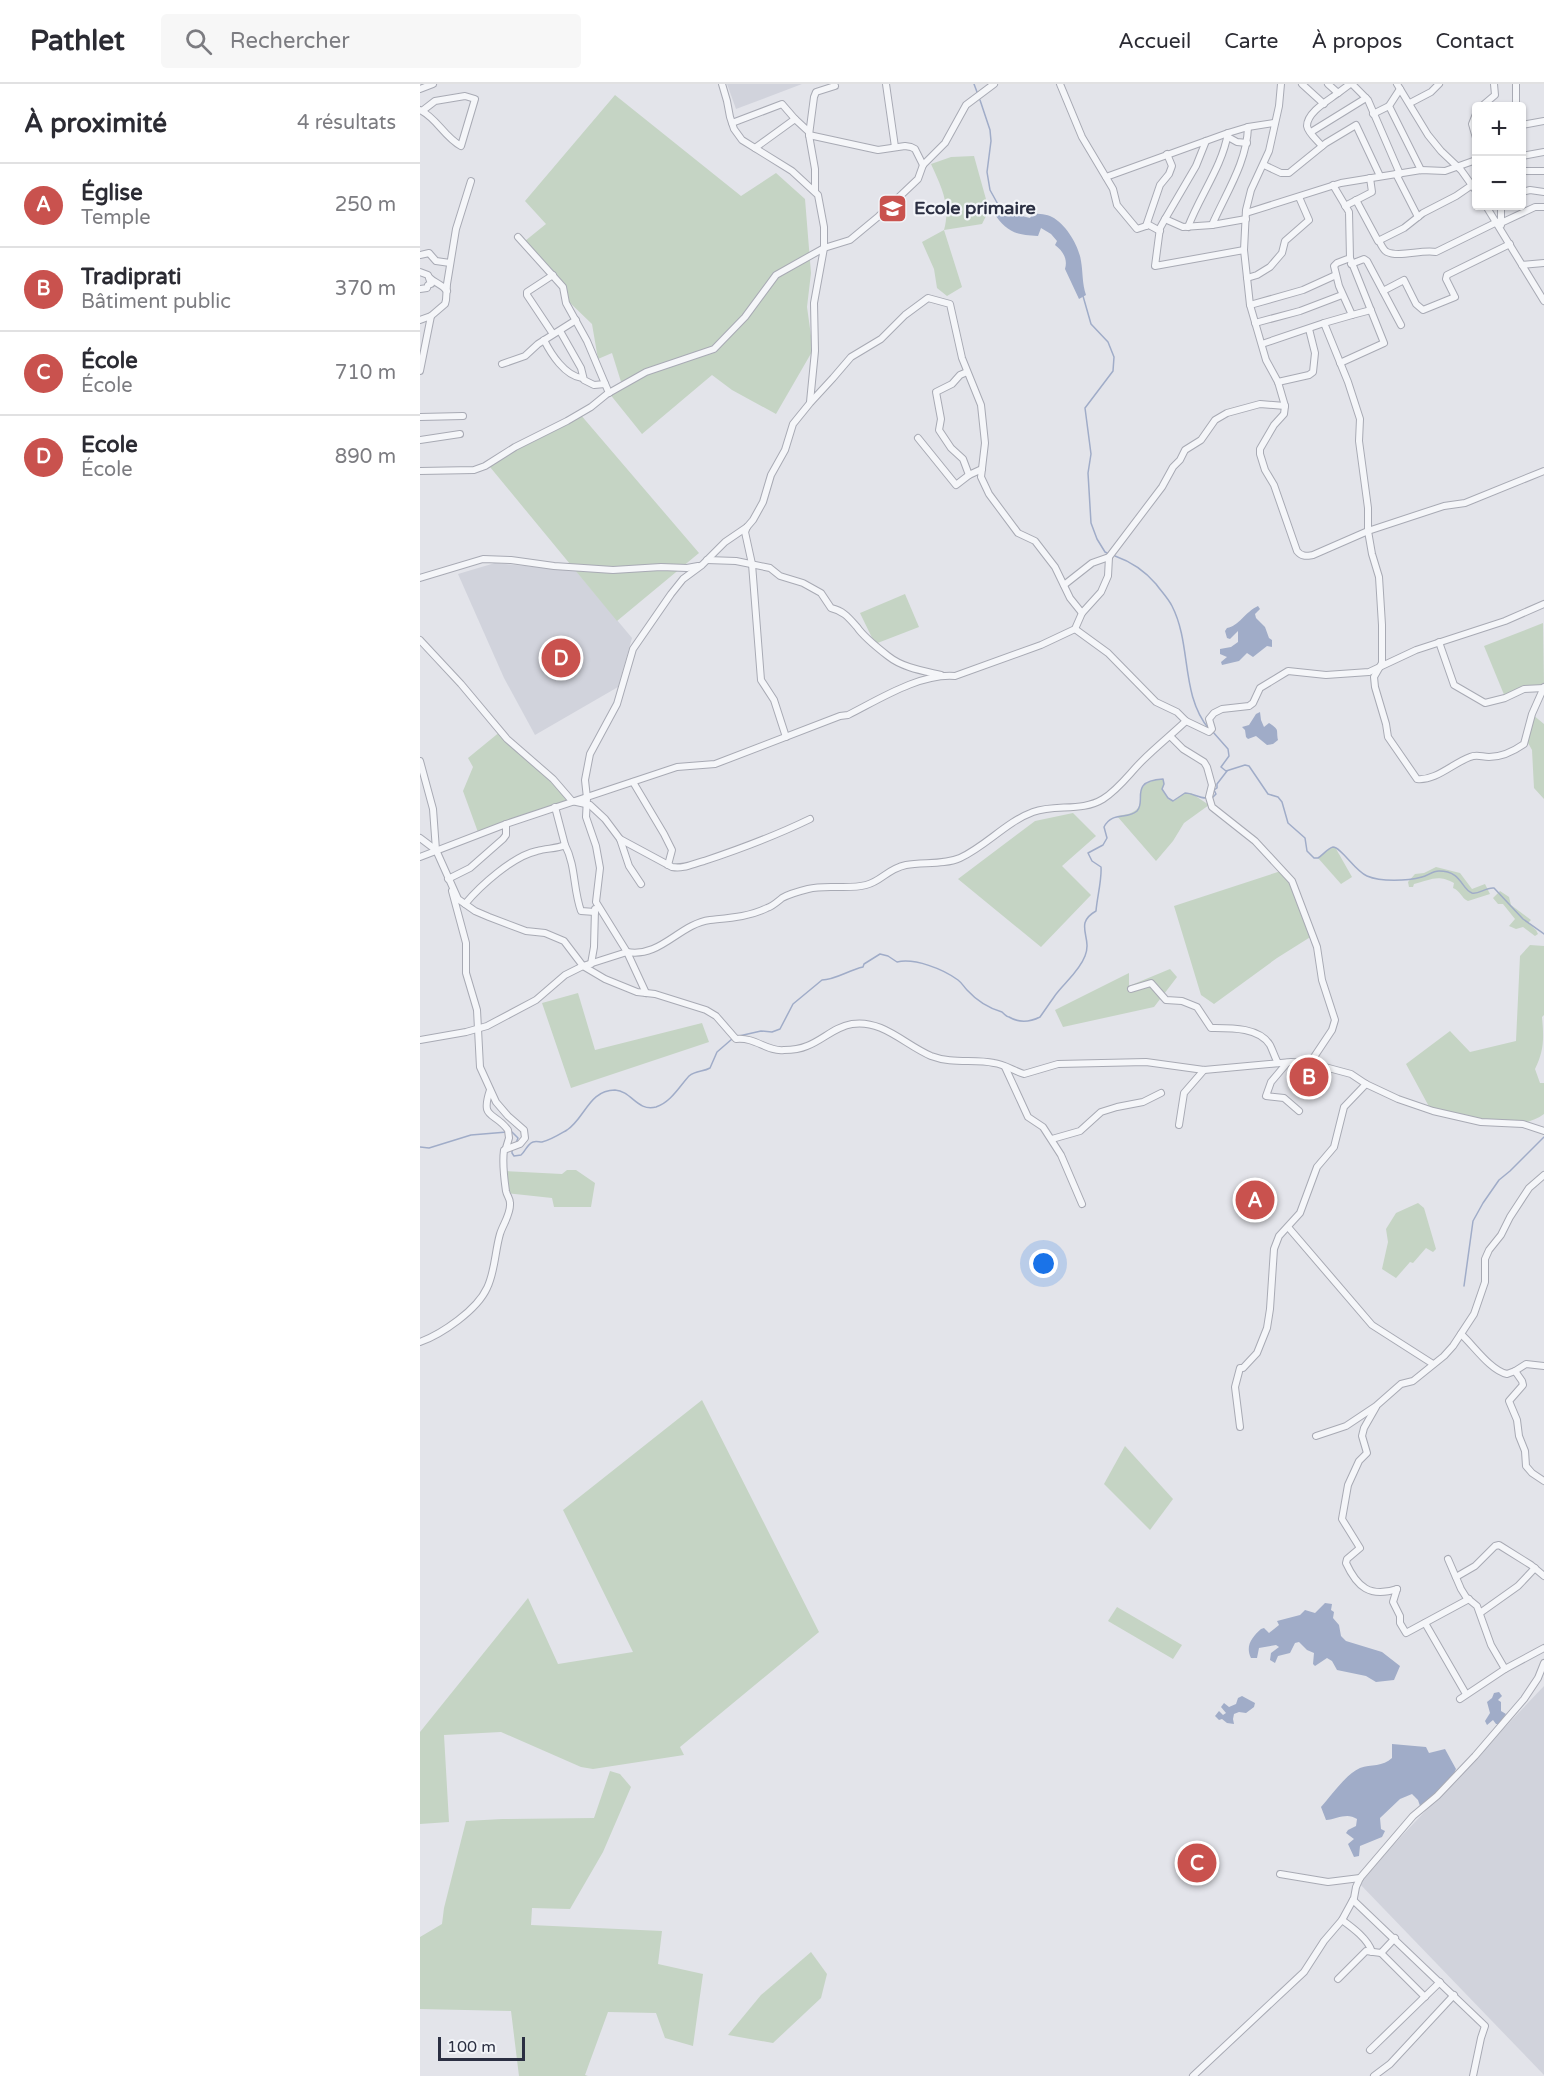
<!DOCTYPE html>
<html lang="fr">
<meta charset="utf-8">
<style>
:root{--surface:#fff;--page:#f7f7f7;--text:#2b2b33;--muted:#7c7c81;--line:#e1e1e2;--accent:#c9524e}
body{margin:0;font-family:"Varela Round",sans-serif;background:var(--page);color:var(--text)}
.controls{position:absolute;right:18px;top:18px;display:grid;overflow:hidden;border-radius:6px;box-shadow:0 2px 4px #0004}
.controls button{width:54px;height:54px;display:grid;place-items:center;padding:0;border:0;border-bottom:2px solid var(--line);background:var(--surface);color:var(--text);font:30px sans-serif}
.scale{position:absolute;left:18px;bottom:15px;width:87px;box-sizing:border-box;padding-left:6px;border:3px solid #2b2f42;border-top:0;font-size:16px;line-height:21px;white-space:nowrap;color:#2b2f42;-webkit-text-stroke:4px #f2f4f8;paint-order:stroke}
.you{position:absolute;left:624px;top:1180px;width:21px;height:21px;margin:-15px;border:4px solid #fff;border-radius:50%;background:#1a73e8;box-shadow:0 0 0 9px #1a73e833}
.badge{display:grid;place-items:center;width:39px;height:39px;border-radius:50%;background:var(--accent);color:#fff;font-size:20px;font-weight:700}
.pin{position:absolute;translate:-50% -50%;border:3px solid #fff;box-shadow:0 2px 6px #0006}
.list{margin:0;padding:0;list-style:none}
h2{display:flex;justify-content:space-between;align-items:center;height:78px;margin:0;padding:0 24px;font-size:26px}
h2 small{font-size:20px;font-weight:400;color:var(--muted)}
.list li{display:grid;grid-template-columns:39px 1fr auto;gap:18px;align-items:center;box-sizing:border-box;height:84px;padding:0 24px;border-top:2px solid var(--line)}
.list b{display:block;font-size:22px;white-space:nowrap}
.list p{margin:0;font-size:20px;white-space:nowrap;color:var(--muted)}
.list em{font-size:20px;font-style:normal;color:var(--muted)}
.icon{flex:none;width:33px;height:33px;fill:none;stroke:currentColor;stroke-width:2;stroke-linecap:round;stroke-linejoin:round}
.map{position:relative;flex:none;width:1124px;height:1992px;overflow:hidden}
header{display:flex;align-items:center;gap:36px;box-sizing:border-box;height:84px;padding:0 30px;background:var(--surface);border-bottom:2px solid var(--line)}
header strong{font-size:28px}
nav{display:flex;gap:33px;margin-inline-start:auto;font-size:21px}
.search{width:420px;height:54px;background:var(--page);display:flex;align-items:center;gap:15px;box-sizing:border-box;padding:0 21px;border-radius:6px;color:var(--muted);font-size:22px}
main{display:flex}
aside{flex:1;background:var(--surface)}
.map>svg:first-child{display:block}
.built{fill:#d1d3dc}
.green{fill:#c5d4c4}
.water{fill:#a0acc8}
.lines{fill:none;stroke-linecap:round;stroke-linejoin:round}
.stream{stroke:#a0acc8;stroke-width:1.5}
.street-casing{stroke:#a8aab4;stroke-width:8}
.street{stroke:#f5f6f9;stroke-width:6}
.labels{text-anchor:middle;stroke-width:4.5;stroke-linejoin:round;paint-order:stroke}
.poi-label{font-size:18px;font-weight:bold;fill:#2b2f42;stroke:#f2f4f8;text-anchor:start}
</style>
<header>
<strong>Pathlet</strong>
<div class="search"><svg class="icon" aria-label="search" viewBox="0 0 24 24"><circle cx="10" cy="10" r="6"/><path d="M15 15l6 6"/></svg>Rechercher</div>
<nav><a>Accueil</a><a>Carte</a><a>À propos</a><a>Contact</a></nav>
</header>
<main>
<aside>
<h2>À proximité<small>4 résultats</small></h2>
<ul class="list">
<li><span class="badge">A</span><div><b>Église</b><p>Temple</p></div><em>250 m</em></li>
<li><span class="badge">B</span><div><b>Tradiprati</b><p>Bâtiment public</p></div><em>370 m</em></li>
<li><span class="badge">C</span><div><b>École</b><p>École</p></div><em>710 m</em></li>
<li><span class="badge">D</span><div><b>Ecole</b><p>École</p></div><em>890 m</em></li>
</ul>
</aside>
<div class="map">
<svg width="1124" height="1992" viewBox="0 0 1124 1992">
<rect width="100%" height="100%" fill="#e3e4ea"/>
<g class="built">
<path d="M307,0H382L316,25Z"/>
<path d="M75,479L156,487L212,554L198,603L115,651L84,594L38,490Z"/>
<path d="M1124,1602V1991L938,1798Z"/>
</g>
<g class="green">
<path d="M195,11L321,112L356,89L385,115L391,189L387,223L393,266L356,330L312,306L292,291L222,350L189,309L202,301L192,269L178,275L172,240L147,216L141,203L105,157L126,140L105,117Z"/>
<path d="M554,72L569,126L562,140L524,146L542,203L527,212L517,204L514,185L502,158L524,146C531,121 521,102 511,80L531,73Z"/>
<path d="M160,330L279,469L197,537L70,383L85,369L113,358Z"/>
<path d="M485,510L499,543L455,560L440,529Z"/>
<path d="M1123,539L1124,602L1085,613L1064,562Z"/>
<path d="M1113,631L1124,640V715L1114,704L1112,666L1107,657Z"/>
<path d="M81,647L133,695L152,717L59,751L43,707L53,683L48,674Z"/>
<path d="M738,695H743L744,700L742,705L748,715L754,717L765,709H771L789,721L764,739L753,757L736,777L697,732C741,727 701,705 738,695Z"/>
<path d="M653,729L676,752L642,782L671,811L621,863L538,795L615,737Z"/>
<path d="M915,763L932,793L921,800L898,774L910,764Z"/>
<path d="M1016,783L1040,789L1052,805L1065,800L1070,810L1048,817C1041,814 1041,807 1033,804L1034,799C1017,790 1011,796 994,800L993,803H989L988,798L995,790L1004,789Z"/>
<path d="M861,787L869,793L892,852L857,874L794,920L781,911L754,822Z"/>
<path d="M1080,807L1089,813L1091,821L1111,836L1108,839L1116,846L1118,850L1115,852L1103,843L1096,845L1089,842L1095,835L1083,820H1078L1073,814Z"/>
<path d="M1110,861L1124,862V931L1122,933C1124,955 1124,967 1115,985L1120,999H1124V1030C1097,1050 1044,1038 1013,1030L986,980L1030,947L1050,968L1096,957L1100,872Z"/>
<path d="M750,885L757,893L734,923L643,943L635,926L709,889V902Z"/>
<path d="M158,909L175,966L282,939L289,958L151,1004L122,919Z"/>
<path d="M147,1086H156L175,1099L171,1123H134L132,1114L86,1109L85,1087L142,1090Z"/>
<path d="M998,1119L1004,1124L1016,1165L1013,1168L1006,1164L993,1179L990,1178L976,1194L962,1185L968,1158L966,1145L976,1129Z"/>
<path d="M282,1316L399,1548L260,1663L264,1671L173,1685L161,1683L81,1648L24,1651L29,1738L0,1740V1648L108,1514L138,1580L213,1568L143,1426Z"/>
<path d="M705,1362L753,1415L730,1446L684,1400Z"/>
<path d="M697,1523L762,1561L753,1575L688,1537Z"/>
<path d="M190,1687L200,1690L211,1703L183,1768L150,1825L112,1824L111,1841L242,1847L238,1880L283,1890L273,1962L245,1954L236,1929L188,1928L165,1991L168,1992H99L91,1927L0,1925V1853L22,1840L24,1824L46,1737L82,1735L174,1734Z"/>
<path d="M391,1868L407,1890L401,1914L353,1959L308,1951L341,1911Z"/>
</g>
<g class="water">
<path d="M592,122L602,132L610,134L613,129C619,130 627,130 632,133C646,140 659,162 661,177C663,188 662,200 666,211L659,215L645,185C648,175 643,167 635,161L637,157L631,150L621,144L618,152C594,151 586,147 573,128L580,124Z"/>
<path d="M838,522L840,525L835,530L836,534L845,543L849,554L852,556V563L847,562L833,573L827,569L819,577L802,581L801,578L807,573L800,570V565L811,563L818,558V547L810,555L807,554L805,547L807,544C819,542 825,528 838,522Z"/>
<path d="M840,628L841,636L844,643L849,639C860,646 856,645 858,656L853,660L847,661L836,652L828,655L826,653L825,646L822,643L829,641L836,630Z"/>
<path d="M905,1519L912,1520L911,1526L914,1528L913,1534L919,1541L921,1552L926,1557L962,1568L980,1582L974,1596L956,1598L946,1592L917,1586L912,1577L907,1574L895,1582L893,1580L894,1569L887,1566L879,1558L875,1559L870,1569L858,1572L855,1579L850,1576L851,1569L859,1563L856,1561L839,1564L837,1574H831C825,1562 832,1553 841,1545L844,1544L849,1549L859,1541L857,1537L880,1531L885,1526L895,1529Z"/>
<path d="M1079,1608L1082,1612L1078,1616L1081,1618V1627L1086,1630L1079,1640H1076L1073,1636L1067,1641L1065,1637L1070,1629L1067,1618L1072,1614L1074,1609Z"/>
<path d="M822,1612L835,1619L834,1623L826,1629L819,1628L814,1630L813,1635L814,1640L807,1639L802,1635L799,1636L795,1632L799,1627L803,1631L806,1629L801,1623L804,1619L809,1623L816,1620L818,1614Z"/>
<path d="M972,1660L1006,1663L1009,1669L1025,1665L1036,1685L1031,1696L1000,1722L998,1716L992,1710L980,1715L960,1734L961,1745L965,1747L962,1753L940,1762L939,1772L934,1773L928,1760L934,1755L926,1749L928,1746L936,1742L937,1735C927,1728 917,1735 906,1736L901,1723C912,1711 925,1691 940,1684C951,1680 963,1683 972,1674Z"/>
</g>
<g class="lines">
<g class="stream">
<path d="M554,0L557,8"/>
<path d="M560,16L570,46L571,57L567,88L570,106L580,124"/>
<path d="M663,212L671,240L688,258L694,273L693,287L665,324L671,370L668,389L671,439L677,455L685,468L687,469"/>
<path d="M695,472C712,478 724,486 736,500C741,507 748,514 752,522C772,561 760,610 789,645"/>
<path d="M793,648L808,665L809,672L801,683L806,687L825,681L829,682L848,710L858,713L862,718L868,739L885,754L887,767L894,774H898C903,771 908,764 913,763C921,763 935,787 947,792C961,798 987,797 1002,793C1008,792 1012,787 1019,787C1042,787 1041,805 1052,809C1058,811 1066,803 1074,804L1103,835L1124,850"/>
<path d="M793,713L796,710L794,706L797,704V700L807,687"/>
<path d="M319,952L341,947L352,948L360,945L373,920L402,896C415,896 429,886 443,883L444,880L460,870L468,872L477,878C495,874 523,885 538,896C542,899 544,903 547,906C558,918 568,924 582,928C583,929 587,933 589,933C599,939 610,938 620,933C625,926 629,920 634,913C643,900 659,888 665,872C673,853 653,840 676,827C677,814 682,795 681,783L672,777L668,769L683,761L687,754L684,743C692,727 707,736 717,727C727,717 708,697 743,695L744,700L742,705L748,714L753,717L765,709C773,709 778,714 786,714"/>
<path d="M92,1048L98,1054L96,1059"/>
<path d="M0,1063L9,1064L51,1051L87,1048"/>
<path d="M92,1065V1069L94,1072L101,1071C106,1067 107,1060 113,1058C116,1057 119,1058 122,1058C131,1056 140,1050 147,1046C165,1034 169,1006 195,1006C212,1007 217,1028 236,1023C251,1018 259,1003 269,992C276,986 283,988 290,984L297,968L312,955"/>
<path d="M1044,1202L1053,1137L1063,1119L1079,1096L1090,1087L1124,1053"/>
</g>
<defs>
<g id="street">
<path d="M302,0L307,17L310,33L314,45L322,56L372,87L398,111L404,143V164L394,219L395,267L390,318"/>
<path d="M466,0L475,63"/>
<path d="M640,0L662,53L693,105L697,121L717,145L729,141L740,147"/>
<path d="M861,0L859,22L849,67L831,106L826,126L824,166L830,221L846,276L858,298L865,322L864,330L854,341L840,365V370L845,386L854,401L877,467C882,473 886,472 893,471L948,447L1024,422L1045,419L1124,387"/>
<path d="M882,0L904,20"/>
<path d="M908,0L918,9L930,0"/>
<path d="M932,0L948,16L980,90"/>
<path d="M977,0L1008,51L1021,67L1041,86L1056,107"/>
<path d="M1096,0V22"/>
<path d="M0,5L13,0"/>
<path d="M980,5L969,22L1001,86"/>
<path d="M990,19L1011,8L1019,0"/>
<path d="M1062,22L1075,11L1074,0"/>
<path d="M0,26C17,34 24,53 41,62L55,15L45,12L15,17L2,27"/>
<path d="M953,30L969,22"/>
<path d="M1056,30L1052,40L1056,54"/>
<path d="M312,39L362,20L375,35"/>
<path d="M1102,41L1124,37"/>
<path d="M891,48L946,14"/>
<path d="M389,51L458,66L485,62L491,63L495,65L503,81"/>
<path d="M808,53L817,58L827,59"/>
<path d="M786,57L776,82L745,135L763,143L792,141"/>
<path d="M902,62C898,57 888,49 887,42C887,28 909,16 918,9"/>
<path d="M335,64L375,35L389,48"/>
<path d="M1102,72L1124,68"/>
<path d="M844,81L861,89H869L906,59L936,41L960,92"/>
<path d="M1102,87H1124"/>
<path d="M976,90L998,133"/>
<path d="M686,93L808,49L828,43L854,39"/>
<path d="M913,101L929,128L930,174L917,179L914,182L919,202L932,231L904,239L928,298L940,335L939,357L948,424V447L952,470L959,493L962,541V579L954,593L955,603L966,640L968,653L997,695C1016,697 1033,679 1050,673C1057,670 1062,673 1069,673C1081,673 1094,667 1104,660L1112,630L1124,603"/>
<path d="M395,107V85L389,51L394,13L396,8L415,2L414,0"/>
<path d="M1102,108L1110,106L1124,108"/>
<path d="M936,116L958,157L984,144L1003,129L1036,112L1052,101"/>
<path d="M925,122L952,108L950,94"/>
<path d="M1066,122L1124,217"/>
<path d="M1081,122V141"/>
<path d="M826,129L921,99L1001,86L1025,87L1056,76"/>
<path d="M745,135L740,144L735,182L824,166"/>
<path d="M826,135L792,141C806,109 827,78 828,43"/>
<path d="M1081,139L1115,123H1124"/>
<path d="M726,142L740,101L749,90L752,82L747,70"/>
<path d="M768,143C780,111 802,83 808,49"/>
<path d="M98,153L143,203L146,219L167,257L189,309"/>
<path d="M959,157C961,160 963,166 967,168C979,174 1002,165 1016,168L1077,138"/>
<path d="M0,171L9,169L16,177L30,179"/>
<path d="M931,180L944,175L947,177L981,241"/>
<path d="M1102,181L1124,179"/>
<path d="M0,188L8,191L11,200L8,201L7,204L0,205"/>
<path d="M133,191L107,208V211L133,250"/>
<path d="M10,194C16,200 21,199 27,207"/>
<path d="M827,194L837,191L850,183L862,169L865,157L889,136L879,113"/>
<path d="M963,207L984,196L996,220L1003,226L1035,213L1026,195L1027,191L1090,160"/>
<path d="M830,221L883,206L916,191"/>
<path d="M932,231L951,226"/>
<path d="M0,236L11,232"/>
<path d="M835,239L880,227L922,211"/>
<path d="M140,247L161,284L164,296L174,301L185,300"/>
<path d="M124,256C131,270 145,292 162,294"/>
<path d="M842,260L904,239"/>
<path d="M920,279L964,259L930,174"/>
<path d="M82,280L105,272L118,260L156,236"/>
<path d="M0,287L11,232L25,220L26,216L27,200L36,145L51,97"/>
<path d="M547,288L540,291L532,300L516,308L521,335L519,346L531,364L543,375L549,391"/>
<path d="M858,298L889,291L893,288L895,269L889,245"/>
<path d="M0,333L43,332"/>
<path d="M498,354L536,401L549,391L562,385"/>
<path d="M0,356L40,350"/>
<path d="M0,387L54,386L65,382L95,363L147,337L171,323L187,310L226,288L294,265L325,233L356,191L404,164L430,156L459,132L498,95L503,81L525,59L546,21L574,0"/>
<path d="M327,443L325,448L332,480L341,596L354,616L366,653"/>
<path d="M287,476L316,477L350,484L360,492L383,499L401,509L411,524C424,527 429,534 437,543C443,552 459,565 468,572C483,584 504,587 521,591"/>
<path d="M0,494L63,475L91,476L134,482L193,486L241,483L267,484L278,482"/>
<path d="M644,501L672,479L689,473"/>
<path d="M655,545L688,569L736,618L757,628L766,637L789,648L792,645L789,635L794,629L802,625L829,622L833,619L840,604L868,587L906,591L949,588L996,566L1085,537L1124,520"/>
<path d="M0,556L41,600L87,655L133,695L152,717L170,721L185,735L200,755L252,783C264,785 272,780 284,777C320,765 355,752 390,735"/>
<path d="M1019,558L1034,601L1065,619L1085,614L1104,605L1124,604"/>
<path d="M750,652L763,665L784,678L787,683L792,701L789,713L792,723L835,757L872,797L897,863L902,896L915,936L912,946L890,979"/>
<path d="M0,677L13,725L16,766L38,815L55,827L69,833L106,847L125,849L144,857L163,882L185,895L217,908L235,910L286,926L296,932L316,955C336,953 347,968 364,966C371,966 380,965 387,962C403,956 414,943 432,940C462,935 485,961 511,972C532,980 553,975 574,979C584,980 594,987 604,990L638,980L726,978L784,986L871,978L890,979L931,990L946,1000L978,1015L1013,1027L1061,1038L1103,1040L1124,1047"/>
<path d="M213,698L244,750L252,766L248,781"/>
<path d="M135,723L145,761"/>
<path d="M0,754L16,766"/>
<path d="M200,755L209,782L221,800"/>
<path d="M0,773L86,740L257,683L295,680L420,632L428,631C458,616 500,589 535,592L621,561L655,545L662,529L681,508L688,492L689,473L742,403L753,383L760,376L765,366L781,356L795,336L807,329L840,320L865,322"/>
<path d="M28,795L50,784L83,755L86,751V740"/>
<path d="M45,820C60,802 93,772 117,767C127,764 136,765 145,761C156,782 153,805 161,827L175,828"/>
<path d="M171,880L174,863L175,825"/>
<path d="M711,905L731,899L746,916L762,917L777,923L791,944C810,944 839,943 850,961C853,967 855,974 858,979"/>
<path d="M226,909L207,868L176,818L180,784L176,762L166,733L167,714L165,696L170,670L197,620L213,565L251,510L263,495L282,481L305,458L327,443L333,436L343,418L351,391L365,366L373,340L390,319L413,294L431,273L461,255L485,231L508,214L530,220L542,274L561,321L565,359L561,393L569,410L598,449L615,457L635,483L650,514L662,529"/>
<path d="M0,956L46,948L67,942L116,916L145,891L163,882L207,868C241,874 259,840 290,836C309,834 329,833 347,824C353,822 357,818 362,814C369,810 380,807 388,805C407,800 427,806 446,801C462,797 467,785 486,781C503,778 524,781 540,774C566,762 586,738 613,728C636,720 662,728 683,715C699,705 709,690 722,677C736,663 751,651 766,637"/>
<path d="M867,979L851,998L846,1012L864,1014L879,1027"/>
<path d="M585,983L608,1033L623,1043L641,1071L662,1120"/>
<path d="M70,1006C60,1036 74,1027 88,1046L89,1054L86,1064"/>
<path d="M759,1041L764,1009L784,986"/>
<path d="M632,1055L660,1047L681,1028L697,1023L723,1018L741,1009"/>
<path d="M868,1143L952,1241L1013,1280"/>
<path d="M1041,1250C1054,1262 1071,1287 1087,1290L1095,1287L1102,1297L1103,1301L1089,1317L1097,1336L1099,1352L1105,1367L1106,1382L1112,1389L1124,1397"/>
<path d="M0,1258C22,1250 57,1226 67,1204C75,1188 75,1167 80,1150C83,1140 91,1130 90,1119C90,1114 87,1112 86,1107C84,1093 82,1080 84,1066L100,1060L105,1054L104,1046L88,1032L76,1018L60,983L57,926L46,889V859L32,807"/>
<path d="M1095,1287L1106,1280L1124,1282"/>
<path d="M956,1323L944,1344L942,1352L947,1369L939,1377L928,1401L922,1435L940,1464L927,1475L926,1479C937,1503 950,1514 977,1505"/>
<path d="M820,1343L815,1303L820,1284H823L837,1269L847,1244L850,1225L854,1165L859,1152L880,1129L897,1083L914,1063L924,1023L946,1000"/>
<path d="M896,1352L926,1342L956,1322L981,1300L993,1297L1024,1272L1033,1262L1054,1230L1065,1198V1175L1069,1166L1081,1151L1090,1133L1109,1104L1124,1091"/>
<path d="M1028,1475L1041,1505L1046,1513L1057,1522L1071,1561L1085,1585"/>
<path d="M1036,1493L1055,1482L1075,1462L1079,1461L1111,1481L1124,1492"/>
<path d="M977,1505L973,1518L980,1532V1539L986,1549L1049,1515"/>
<path d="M1060,1529L1098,1502L1115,1484"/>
<path d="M1005,1539L1046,1610"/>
<path d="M1040,1615L1085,1585L1124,1564"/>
<path d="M860,1790L908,1798L940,1794"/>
<path d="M933,1816L1065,1942L1061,1954L1053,1992"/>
<path d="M922,1836C933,1844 948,1855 952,1868"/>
<path d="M975,1854L961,1869L1005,1913"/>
<path d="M918,1895L946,1867L961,1869"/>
<path d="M950,1966L1020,1898"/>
<path d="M773,1992L884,1888L904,1857L922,1836L934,1814L936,1803L940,1794L993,1732L1017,1712L1055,1672L1104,1615L1118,1594L1124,1579"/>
<path d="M954,1992L970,1980L1034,1911"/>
</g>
</defs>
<use href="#street" class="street-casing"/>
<use href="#street" class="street"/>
</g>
<defs>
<symbol id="school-square" viewBox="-11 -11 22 22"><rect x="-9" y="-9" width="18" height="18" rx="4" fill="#c9524e" stroke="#f2f4f8"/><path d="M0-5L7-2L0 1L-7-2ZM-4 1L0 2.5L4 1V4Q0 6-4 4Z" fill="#fff"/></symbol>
</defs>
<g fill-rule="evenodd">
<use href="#school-square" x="456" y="108" width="33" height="33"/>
</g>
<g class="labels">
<g class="poi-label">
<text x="494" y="130">Ecole primaire</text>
</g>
</g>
</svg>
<div class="controls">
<button>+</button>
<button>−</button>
</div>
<div class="scale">100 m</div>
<div class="you"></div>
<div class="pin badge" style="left:835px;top:1116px">A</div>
<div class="pin badge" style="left:889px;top:993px">B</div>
<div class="pin badge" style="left:777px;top:1779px">C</div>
<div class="pin badge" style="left:141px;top:574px">D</div>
</div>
</main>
